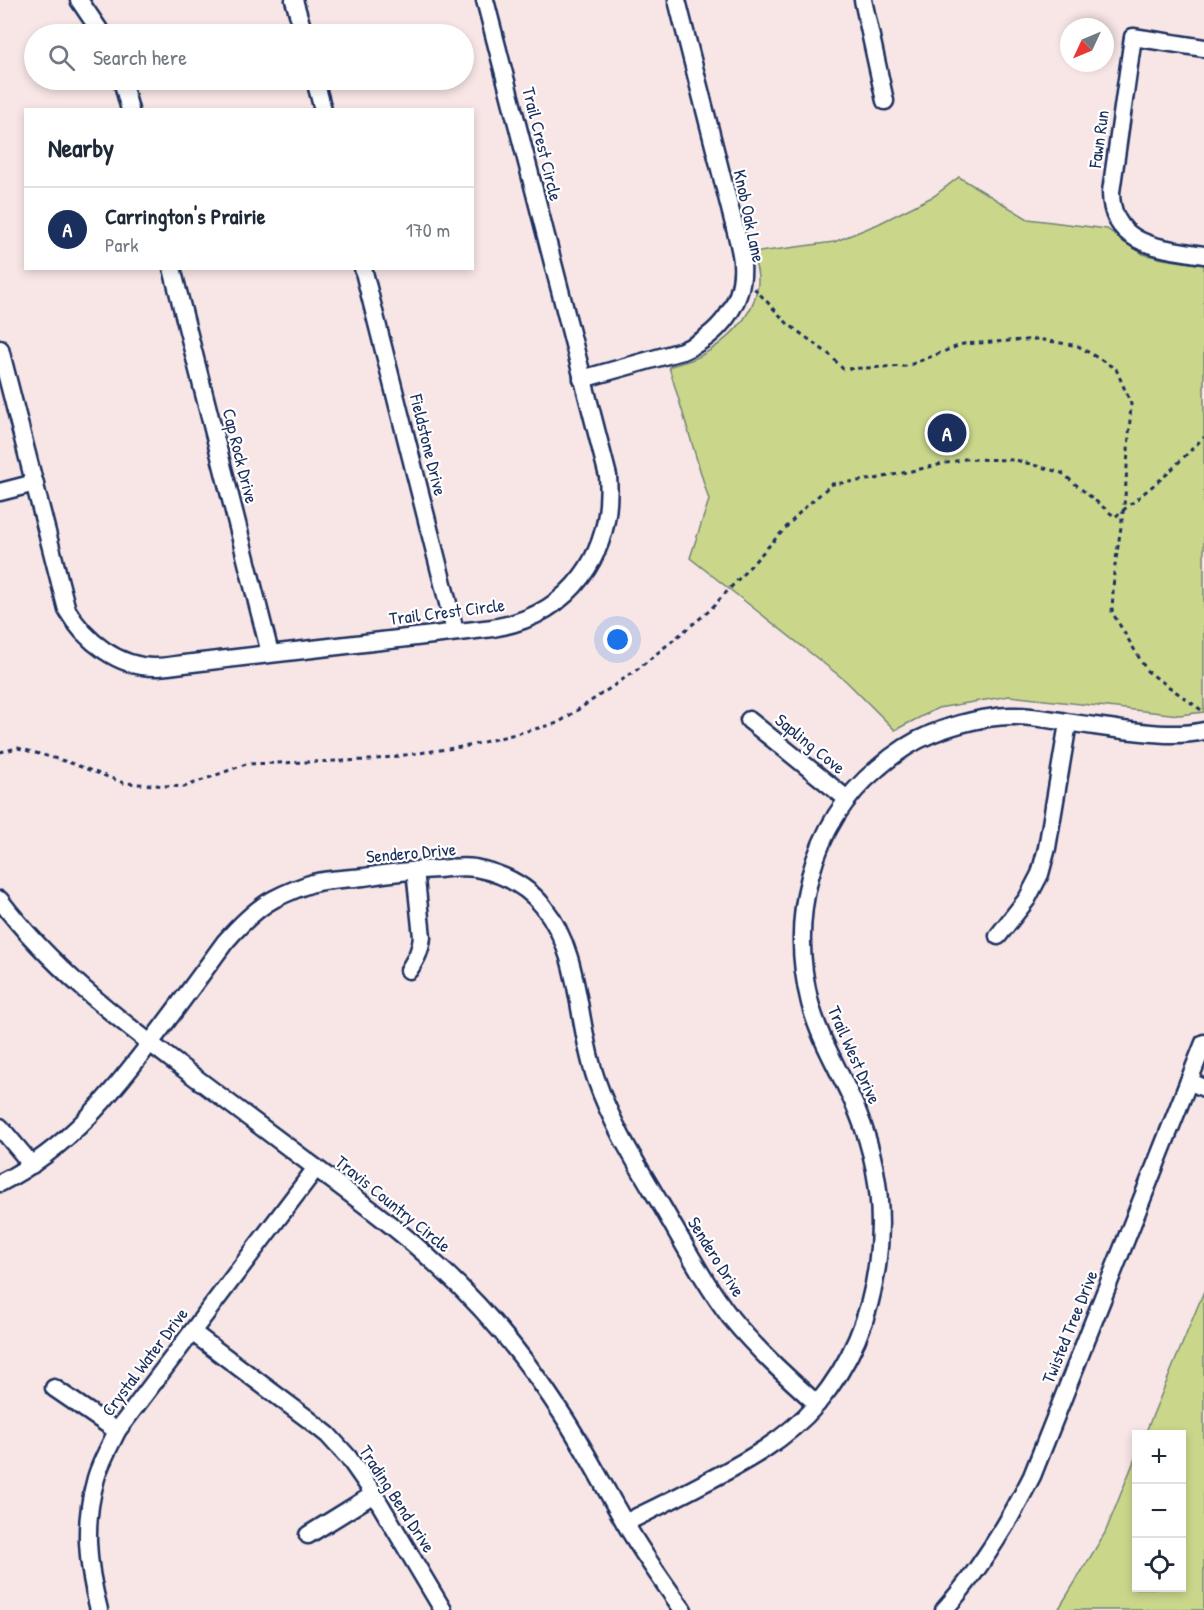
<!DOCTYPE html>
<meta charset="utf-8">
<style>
:root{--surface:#fff;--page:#f6f6f7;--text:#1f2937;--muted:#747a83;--line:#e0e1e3;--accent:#1b2f5e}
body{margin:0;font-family:"Patrick Hand",sans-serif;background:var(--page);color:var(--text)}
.controls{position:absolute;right:18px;bottom:18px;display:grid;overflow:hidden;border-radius:0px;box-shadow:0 3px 9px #0003}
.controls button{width:54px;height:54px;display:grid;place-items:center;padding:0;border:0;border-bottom:2px solid var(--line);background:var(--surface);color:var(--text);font:30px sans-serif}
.compass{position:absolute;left:1060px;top:18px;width:54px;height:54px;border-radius:50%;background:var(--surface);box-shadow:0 3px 9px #0003;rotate:226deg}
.you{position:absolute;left:618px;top:640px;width:21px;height:21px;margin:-15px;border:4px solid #fff;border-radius:50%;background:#1a73e8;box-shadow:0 0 0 9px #1a73e833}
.badge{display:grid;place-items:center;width:39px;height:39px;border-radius:50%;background:var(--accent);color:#fff;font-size:20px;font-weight:700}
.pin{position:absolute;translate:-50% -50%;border:3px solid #fff;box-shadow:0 2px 6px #0006}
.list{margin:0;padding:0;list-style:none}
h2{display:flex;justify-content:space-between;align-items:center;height:78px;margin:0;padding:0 24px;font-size:26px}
h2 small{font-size:20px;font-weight:400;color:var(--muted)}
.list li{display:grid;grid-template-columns:39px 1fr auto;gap:18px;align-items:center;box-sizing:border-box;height:84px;padding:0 24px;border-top:2px solid var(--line)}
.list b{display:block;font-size:22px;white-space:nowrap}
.list p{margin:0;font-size:20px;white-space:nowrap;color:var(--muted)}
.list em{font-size:20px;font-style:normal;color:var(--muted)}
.icon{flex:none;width:33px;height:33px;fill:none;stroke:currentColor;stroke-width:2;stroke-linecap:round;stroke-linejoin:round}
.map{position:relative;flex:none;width:1204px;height:1610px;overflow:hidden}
.search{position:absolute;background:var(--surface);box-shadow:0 3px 9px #0003;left:24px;top:24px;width:450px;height:66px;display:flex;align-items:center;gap:15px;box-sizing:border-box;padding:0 21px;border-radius:33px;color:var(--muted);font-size:22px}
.panel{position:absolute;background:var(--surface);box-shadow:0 3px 9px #0003;left:24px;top:108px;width:450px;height:162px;border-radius:0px}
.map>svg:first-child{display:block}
.green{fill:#cad78b;stroke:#728374;stroke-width:1.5}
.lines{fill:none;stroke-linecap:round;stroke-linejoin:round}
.minor-casing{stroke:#1b2f5e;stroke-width:21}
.path{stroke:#1b2f5e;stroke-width:3;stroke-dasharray:4.5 4.5;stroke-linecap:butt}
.minor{stroke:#fff;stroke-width:16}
.labels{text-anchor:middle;stroke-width:4.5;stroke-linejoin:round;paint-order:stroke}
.street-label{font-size:18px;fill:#1b2f5e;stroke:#fff}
</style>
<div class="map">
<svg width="1204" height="1610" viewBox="0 0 1204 1610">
<rect width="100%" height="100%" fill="#f8e6e6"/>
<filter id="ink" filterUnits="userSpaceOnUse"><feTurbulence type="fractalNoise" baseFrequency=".0167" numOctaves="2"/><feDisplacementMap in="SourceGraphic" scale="12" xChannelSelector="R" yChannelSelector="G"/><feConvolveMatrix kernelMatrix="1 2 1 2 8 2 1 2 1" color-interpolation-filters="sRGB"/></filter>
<g filter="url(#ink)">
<g class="green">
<path d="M959,177L1028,219L1107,229L1143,254L1163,259L1204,265V712L1179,715L1009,696L938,708L895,730L846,681L690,558L709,500L669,367C679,363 691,361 700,356C725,343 752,318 757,290C760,277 756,265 752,253L834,242L878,224L934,196Z"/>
<path d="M1204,1291V1610H1058L1105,1533L1136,1456V1588H1182V1434H1145Z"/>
</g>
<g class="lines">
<defs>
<g id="minor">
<path d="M79,0L102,34"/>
<path d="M294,0L304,34"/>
<path d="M863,0L885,101"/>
<path d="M1204,48L1133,37L1111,192C1111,247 1163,248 1204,255"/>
<path d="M122,80L130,110"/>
<path d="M315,80L323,110"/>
<path d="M172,268L270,653"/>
<path d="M363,268L455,631"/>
<path d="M0,349L67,610C85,641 118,667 155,667C165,667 174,665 184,664L493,628C570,615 614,554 608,476L485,0"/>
<path d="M582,379L682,351C718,336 745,304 742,263C742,257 740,250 739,244L677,0"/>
<path d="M0,492L35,483"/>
<path d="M749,720L847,799"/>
<path d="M0,900C50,966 114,1016 180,1066C225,1100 270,1134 316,1168C357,1199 399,1229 437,1265C485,1308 527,1360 562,1414C585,1449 604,1487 625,1523C642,1553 663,1582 683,1610"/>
<path d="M998,936L1027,899L1040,874L1047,848L1068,723"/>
<path d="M409,970C416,959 421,950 422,937L415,870"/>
<path d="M1189,1081L1204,1088"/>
<path d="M0,1127L32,1165"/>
<path d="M0,1183C70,1148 114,1091 160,1030C182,1001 203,972 225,942C239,926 255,909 274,899C286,893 300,887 313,883C329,879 347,879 364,877C388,873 413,870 438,869C450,868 463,866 475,868C501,873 526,885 543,906C582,955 576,1022 596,1079C611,1123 636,1163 660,1203C683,1242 704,1283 731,1318C757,1350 787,1377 817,1404"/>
<path d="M192,1332L308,1419L328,1435L348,1457L374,1494L443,1610"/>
<path d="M54,1388L117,1431"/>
<path d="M625,1523C651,1510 678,1497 704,1483C745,1462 786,1440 817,1404C884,1324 897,1209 858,1113C843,1076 820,1042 810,1003C789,920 809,825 878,768C894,754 911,742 931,734C956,724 983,717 1010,716C1029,715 1048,719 1066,722C1085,725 1104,727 1123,730C1149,733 1177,737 1204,731"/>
<path d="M308,1535L374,1494"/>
<path d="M99,1610C87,1564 83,1524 96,1478C101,1461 110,1446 117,1431L316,1168"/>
<path d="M944,1610C980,1570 1008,1524 1032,1476L1204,1043"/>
</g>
</defs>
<use href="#minor" class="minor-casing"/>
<g class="path">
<path d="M754,288L788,324L830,355L843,369L907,366L963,344L1038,339L1078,346L1116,369L1131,404L1125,497L1121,527L1114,572L1112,612L1147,671L1204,712"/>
<path d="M0,752L18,748L68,762L124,783L184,787L246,764L370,760L468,746L558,723L634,672L709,611L803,509L832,484L875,479L965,459L1016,460L1062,473L1115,517L1167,474L1204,437"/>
</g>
<use href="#minor" class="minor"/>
</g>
</g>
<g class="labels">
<g class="street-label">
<text transform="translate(1099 139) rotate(-82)" y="6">Fawn Run</text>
<text transform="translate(542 144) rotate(76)" y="6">Trail Crest Circle</text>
<text transform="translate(749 216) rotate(78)" y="6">Knob Oak Lane</text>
<text transform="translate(428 445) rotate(76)" y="6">Fieldstone Drive</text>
<text transform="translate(240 456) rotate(76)" y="6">Cap Rock Drive</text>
<text transform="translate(447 612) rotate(-7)" y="6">Trail Crest Circle</text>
<text transform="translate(810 744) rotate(39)" y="6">Sapling Cove</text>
<text transform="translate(411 853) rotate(-5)" y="6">Sendero Drive</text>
<text transform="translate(854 1055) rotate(66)" y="6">Trail West Drive</text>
<text transform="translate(393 1204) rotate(39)" y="6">Travis Country Circle</text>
<text transform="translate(716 1257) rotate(58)" y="6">Sendero Drive</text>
<text transform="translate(1070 1327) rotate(-68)" y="6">Twisted Tree Drive</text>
<text transform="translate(145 1362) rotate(-53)" y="6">Crystal Water Drive</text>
<text transform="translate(397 1499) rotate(57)" y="6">Trading Bend Drive</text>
</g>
</g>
</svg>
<div class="controls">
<button>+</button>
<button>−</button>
<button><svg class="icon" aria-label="locate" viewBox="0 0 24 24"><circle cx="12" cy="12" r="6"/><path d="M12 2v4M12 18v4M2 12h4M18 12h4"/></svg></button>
</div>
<svg class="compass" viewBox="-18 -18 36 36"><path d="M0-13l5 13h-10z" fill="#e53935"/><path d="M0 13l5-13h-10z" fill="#747a83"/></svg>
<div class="you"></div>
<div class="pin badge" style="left:947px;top:433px">A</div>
<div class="search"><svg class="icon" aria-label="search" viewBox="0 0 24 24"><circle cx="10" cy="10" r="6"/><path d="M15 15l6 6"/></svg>Search here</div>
<section class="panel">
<h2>Nearby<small></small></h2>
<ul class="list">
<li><span class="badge">A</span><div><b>Carrington's Prairie</b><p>Park</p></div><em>170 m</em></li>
</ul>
</section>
</div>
